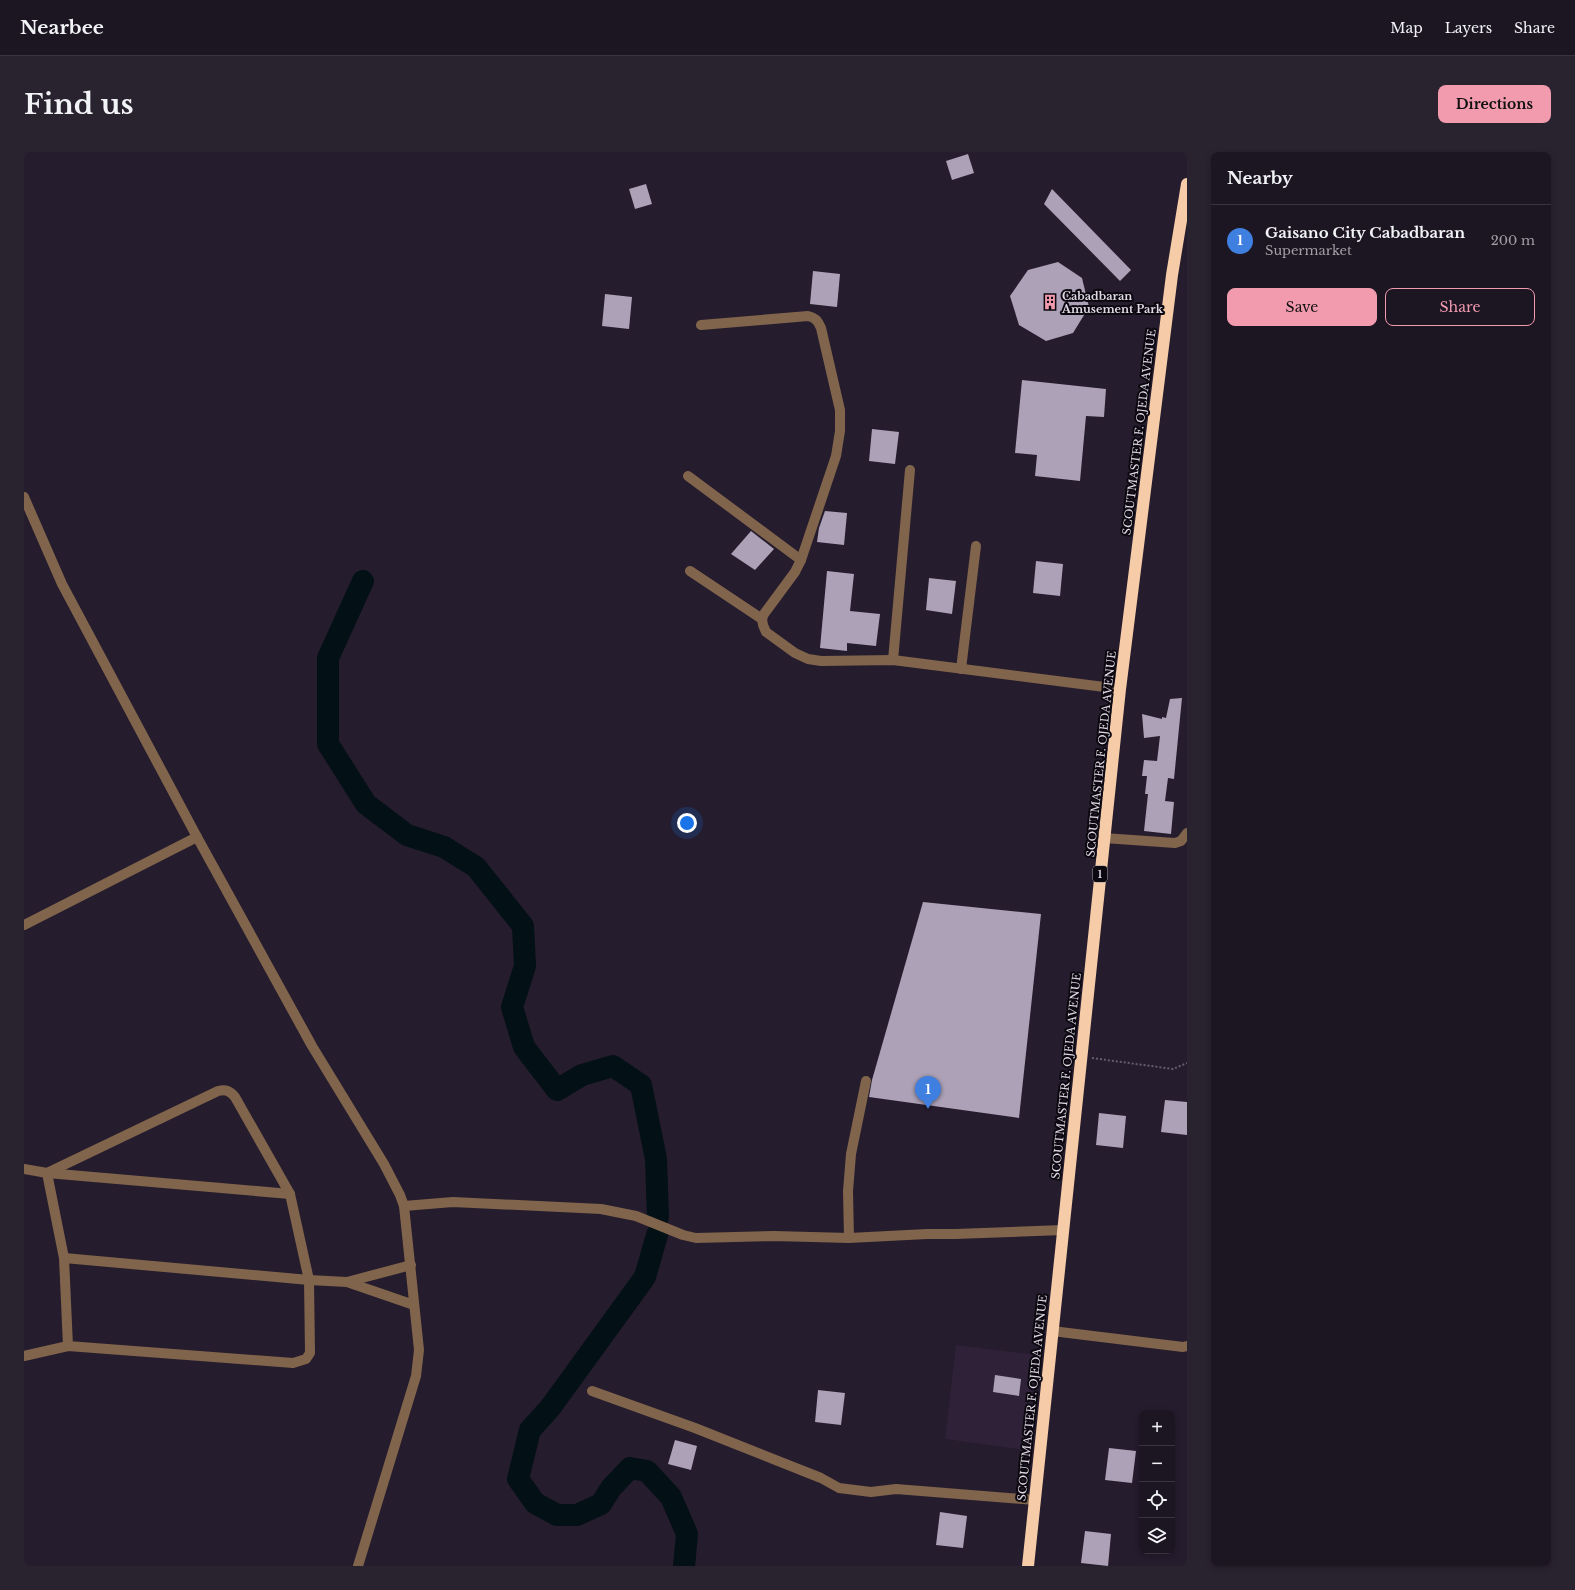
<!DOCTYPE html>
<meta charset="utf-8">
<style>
:root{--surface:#1c1522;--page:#29222f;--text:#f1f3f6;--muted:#a09fa5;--line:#3a3440;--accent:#f29aae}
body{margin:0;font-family:"Libre Baskerville",serif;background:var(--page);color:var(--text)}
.controls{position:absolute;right:12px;bottom:12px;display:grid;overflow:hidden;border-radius:8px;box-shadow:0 2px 6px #0003}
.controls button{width:36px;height:36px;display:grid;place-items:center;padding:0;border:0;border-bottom:1px solid var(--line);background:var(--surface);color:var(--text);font:20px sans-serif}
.you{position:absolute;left:663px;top:671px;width:14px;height:14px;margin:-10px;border:3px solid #fff;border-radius:50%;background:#1a73e8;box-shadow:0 0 0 6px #1a73e833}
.badge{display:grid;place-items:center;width:26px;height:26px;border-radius:50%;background:var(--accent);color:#fff;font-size:13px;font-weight:700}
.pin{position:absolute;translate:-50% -33px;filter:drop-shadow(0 1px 2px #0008)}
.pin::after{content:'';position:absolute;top:21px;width:14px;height:12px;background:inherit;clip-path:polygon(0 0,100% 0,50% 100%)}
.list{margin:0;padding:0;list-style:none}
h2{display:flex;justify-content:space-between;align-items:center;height:52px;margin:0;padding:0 16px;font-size:17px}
h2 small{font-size:13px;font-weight:400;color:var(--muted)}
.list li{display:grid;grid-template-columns:26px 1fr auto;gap:12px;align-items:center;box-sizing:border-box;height:72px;padding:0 16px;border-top:1px solid var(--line)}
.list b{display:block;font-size:15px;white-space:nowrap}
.list p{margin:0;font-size:13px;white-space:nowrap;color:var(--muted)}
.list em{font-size:13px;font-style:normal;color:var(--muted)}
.actions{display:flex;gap:8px;padding:12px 16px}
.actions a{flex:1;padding:9px 0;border:1px solid var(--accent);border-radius:8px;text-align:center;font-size:14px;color:var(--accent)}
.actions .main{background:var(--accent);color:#111}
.icon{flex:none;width:22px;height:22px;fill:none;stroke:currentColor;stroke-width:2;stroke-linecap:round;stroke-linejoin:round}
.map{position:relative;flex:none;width:1163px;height:1414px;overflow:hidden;border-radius:8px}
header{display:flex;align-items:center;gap:24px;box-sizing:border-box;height:56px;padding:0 20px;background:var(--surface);border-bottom:1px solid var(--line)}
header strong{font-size:19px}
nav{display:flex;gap:22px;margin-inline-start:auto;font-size:14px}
.intro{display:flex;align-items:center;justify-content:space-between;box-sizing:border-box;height:96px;padding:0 24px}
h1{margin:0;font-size:28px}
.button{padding:10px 18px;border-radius:8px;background:var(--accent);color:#111;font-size:14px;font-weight:700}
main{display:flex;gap:24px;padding:0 24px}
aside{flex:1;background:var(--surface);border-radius:8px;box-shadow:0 2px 6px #0003}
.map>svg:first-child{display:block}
.built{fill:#2e2138}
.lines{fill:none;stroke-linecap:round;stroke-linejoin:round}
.river{stroke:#031015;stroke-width:22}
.building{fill:#aca1b7}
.path{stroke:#665e6d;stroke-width:2;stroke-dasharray:2 2;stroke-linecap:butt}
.minor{stroke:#80644c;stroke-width:10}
.highway{stroke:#f6cba8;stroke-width:12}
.labels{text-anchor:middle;stroke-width:4;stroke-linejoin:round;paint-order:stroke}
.shield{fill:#0c080f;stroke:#a09aa5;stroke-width:1}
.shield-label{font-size:10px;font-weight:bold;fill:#dfd9e5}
.poi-label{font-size:11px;font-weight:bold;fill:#dfd9e5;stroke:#0c080f;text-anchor:start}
.street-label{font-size:11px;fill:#dfd9e5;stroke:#0c080f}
</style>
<header>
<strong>Nearbee</strong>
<nav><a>Map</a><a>Layers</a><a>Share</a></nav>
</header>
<div class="intro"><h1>Find us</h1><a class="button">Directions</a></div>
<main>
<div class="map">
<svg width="1163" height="1414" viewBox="0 0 1163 1414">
<rect width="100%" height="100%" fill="#251c2d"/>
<path class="built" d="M932,1193L1013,1203L1002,1298L921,1287Z"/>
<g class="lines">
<g class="river">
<path d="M339,429L304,506V592L342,652L383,683L420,695L452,715L499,774L501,814L488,855L500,895L533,938L558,923L589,914L617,933L632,1007L634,1065"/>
<path d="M633,1083L621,1125L526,1256L506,1278L494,1327L511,1351L533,1363H553L577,1352L587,1336L606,1316L623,1319L647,1345L663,1382L660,1414"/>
</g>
</g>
<g class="building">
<path d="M944,2L950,21L928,28L922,9Z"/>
<path d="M622,32L628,52L611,57L605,37Z"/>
<path d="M1028,37L1107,118L1096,129L1020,52Z"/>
<path d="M1034,110L1058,126L1065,155L1049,181L1022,189L995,173L986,144L1004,118Z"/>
<path d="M789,119L816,122L813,155L786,152Z"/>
<path d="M581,142L608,145L605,177L578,174Z"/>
<path d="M998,228L1082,237L1080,265L1062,264L1056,329L1011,324L1013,303L991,301Z"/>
<path d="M848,277L875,280L871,312L845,309Z"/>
<path d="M801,359L823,361L820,393L793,390L795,376Z"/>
<path d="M727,379L750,397L731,418L707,402Z"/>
<path d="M1012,409L1039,412L1036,444L1009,441Z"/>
<path d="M803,419L830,422L826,459L856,462L852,494L823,491V499L796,496Z"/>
<path d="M905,426L932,429L928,462L902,458Z"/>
<path d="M1158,546L1150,627L1144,626L1141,649L1150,650L1147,682L1120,679L1124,642H1121L1123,624H1118L1120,608L1133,609L1136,584L1120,586L1118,562L1138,567V565L1142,566L1146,547Z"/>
<path d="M899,750L1017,762L995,966L845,945L848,928Z"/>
<path d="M1141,948L1163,950V983L1137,980Z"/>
<path d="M1075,961L1102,964L1099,996L1072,993Z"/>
<path d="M971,1223L997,1227L995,1244L969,1240Z"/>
<path d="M794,1238L821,1241L817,1273L791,1270Z"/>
<path d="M651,1288L673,1294L667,1318L644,1312Z"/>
<path d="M1085,1296L1112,1299L1108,1331L1081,1328Z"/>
<path d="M916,1360L943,1364L939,1396L912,1393Z"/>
<path d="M1061,1379L1087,1382L1084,1414L1057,1411Z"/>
</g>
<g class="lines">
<path class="path" d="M1068,906L1149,917L1163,911"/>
<g class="minor">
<path d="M677,173L784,164C792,166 794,169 797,176L816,258V279L812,304L777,408L771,420L740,462L738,467L739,473L742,480L771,501L784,507L797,509L869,508L1096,537"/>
<path d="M664,324L777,408"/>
<path d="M0,345L38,432L173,685L288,894L360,1012L376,1043L380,1054L395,1198L392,1224L334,1414"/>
<path d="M666,419L738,467"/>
<path d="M869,508L886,318"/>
<path d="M937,517L952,394"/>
<path d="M1080,686L1151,691L1157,689L1163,681"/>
<path d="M0,773L173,685"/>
<path d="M0,1017L23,1021L266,1042"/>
<path d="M380,1054L429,1050L577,1057L612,1064L659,1083L672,1086L750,1084L825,1086L903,1082H931L1039,1078"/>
<path d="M825,1086L824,1039L827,1002L842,929"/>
<path d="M40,1106L285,1128L323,1130L390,1153"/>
<path d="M323,1130L387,1113"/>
<path d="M1028,1179L1159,1195L1163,1194"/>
<path d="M0,1204L44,1194L269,1211L282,1207L286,1201L285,1128L266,1042L211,945C206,939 202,937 194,939L23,1021L40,1106L44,1194"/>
<path d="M568,1239L671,1276L797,1326L815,1336L847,1340L872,1337L1011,1348"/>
</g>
<path class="highway" d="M1004,1414L1096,537L1148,123L1163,32"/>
</g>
<defs>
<symbol id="building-bare" viewBox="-9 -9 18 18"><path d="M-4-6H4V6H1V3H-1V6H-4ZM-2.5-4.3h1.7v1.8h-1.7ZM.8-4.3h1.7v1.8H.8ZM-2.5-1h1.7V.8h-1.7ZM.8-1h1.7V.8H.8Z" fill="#f29aae" stroke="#0c080f" stroke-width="2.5" paint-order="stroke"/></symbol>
</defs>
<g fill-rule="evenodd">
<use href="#building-bare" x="1015" y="139" width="22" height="22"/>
</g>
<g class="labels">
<rect class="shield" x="1069" y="714" width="14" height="16" rx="3"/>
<g class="shield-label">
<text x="1076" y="726">1</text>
</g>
<g class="poi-label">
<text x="1038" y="148">Cabadbaran<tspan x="1038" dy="13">Amusement Park</tspan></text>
</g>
<g class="street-label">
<text transform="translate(1115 280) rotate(-83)" y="4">SCOUTMASTER F. OJEDA AVENUE</text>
<text transform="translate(1077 602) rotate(-84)" y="4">SCOUTMASTER F. OJEDA AVENUE</text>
<text transform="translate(1042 924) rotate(-84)" y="4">SCOUTMASTER F. OJEDA AVENUE</text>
<text transform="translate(1008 1246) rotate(-84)" y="4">SCOUTMASTER F. OJEDA AVENUE</text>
</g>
</g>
</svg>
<div class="controls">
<button>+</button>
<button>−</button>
<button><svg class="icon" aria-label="locate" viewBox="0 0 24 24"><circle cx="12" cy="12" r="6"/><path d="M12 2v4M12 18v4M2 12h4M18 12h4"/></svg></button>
<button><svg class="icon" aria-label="layers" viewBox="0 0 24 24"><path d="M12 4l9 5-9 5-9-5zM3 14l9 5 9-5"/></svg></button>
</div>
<div class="you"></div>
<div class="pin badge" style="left:904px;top:957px;background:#3f7fe0">1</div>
</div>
<aside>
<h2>Nearby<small></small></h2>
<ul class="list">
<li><span class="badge" style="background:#3f7fe0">1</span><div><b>Gaisano City Cabadbaran</b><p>Supermarket</p></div><em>200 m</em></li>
</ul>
<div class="actions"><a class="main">Save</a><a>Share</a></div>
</aside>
</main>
